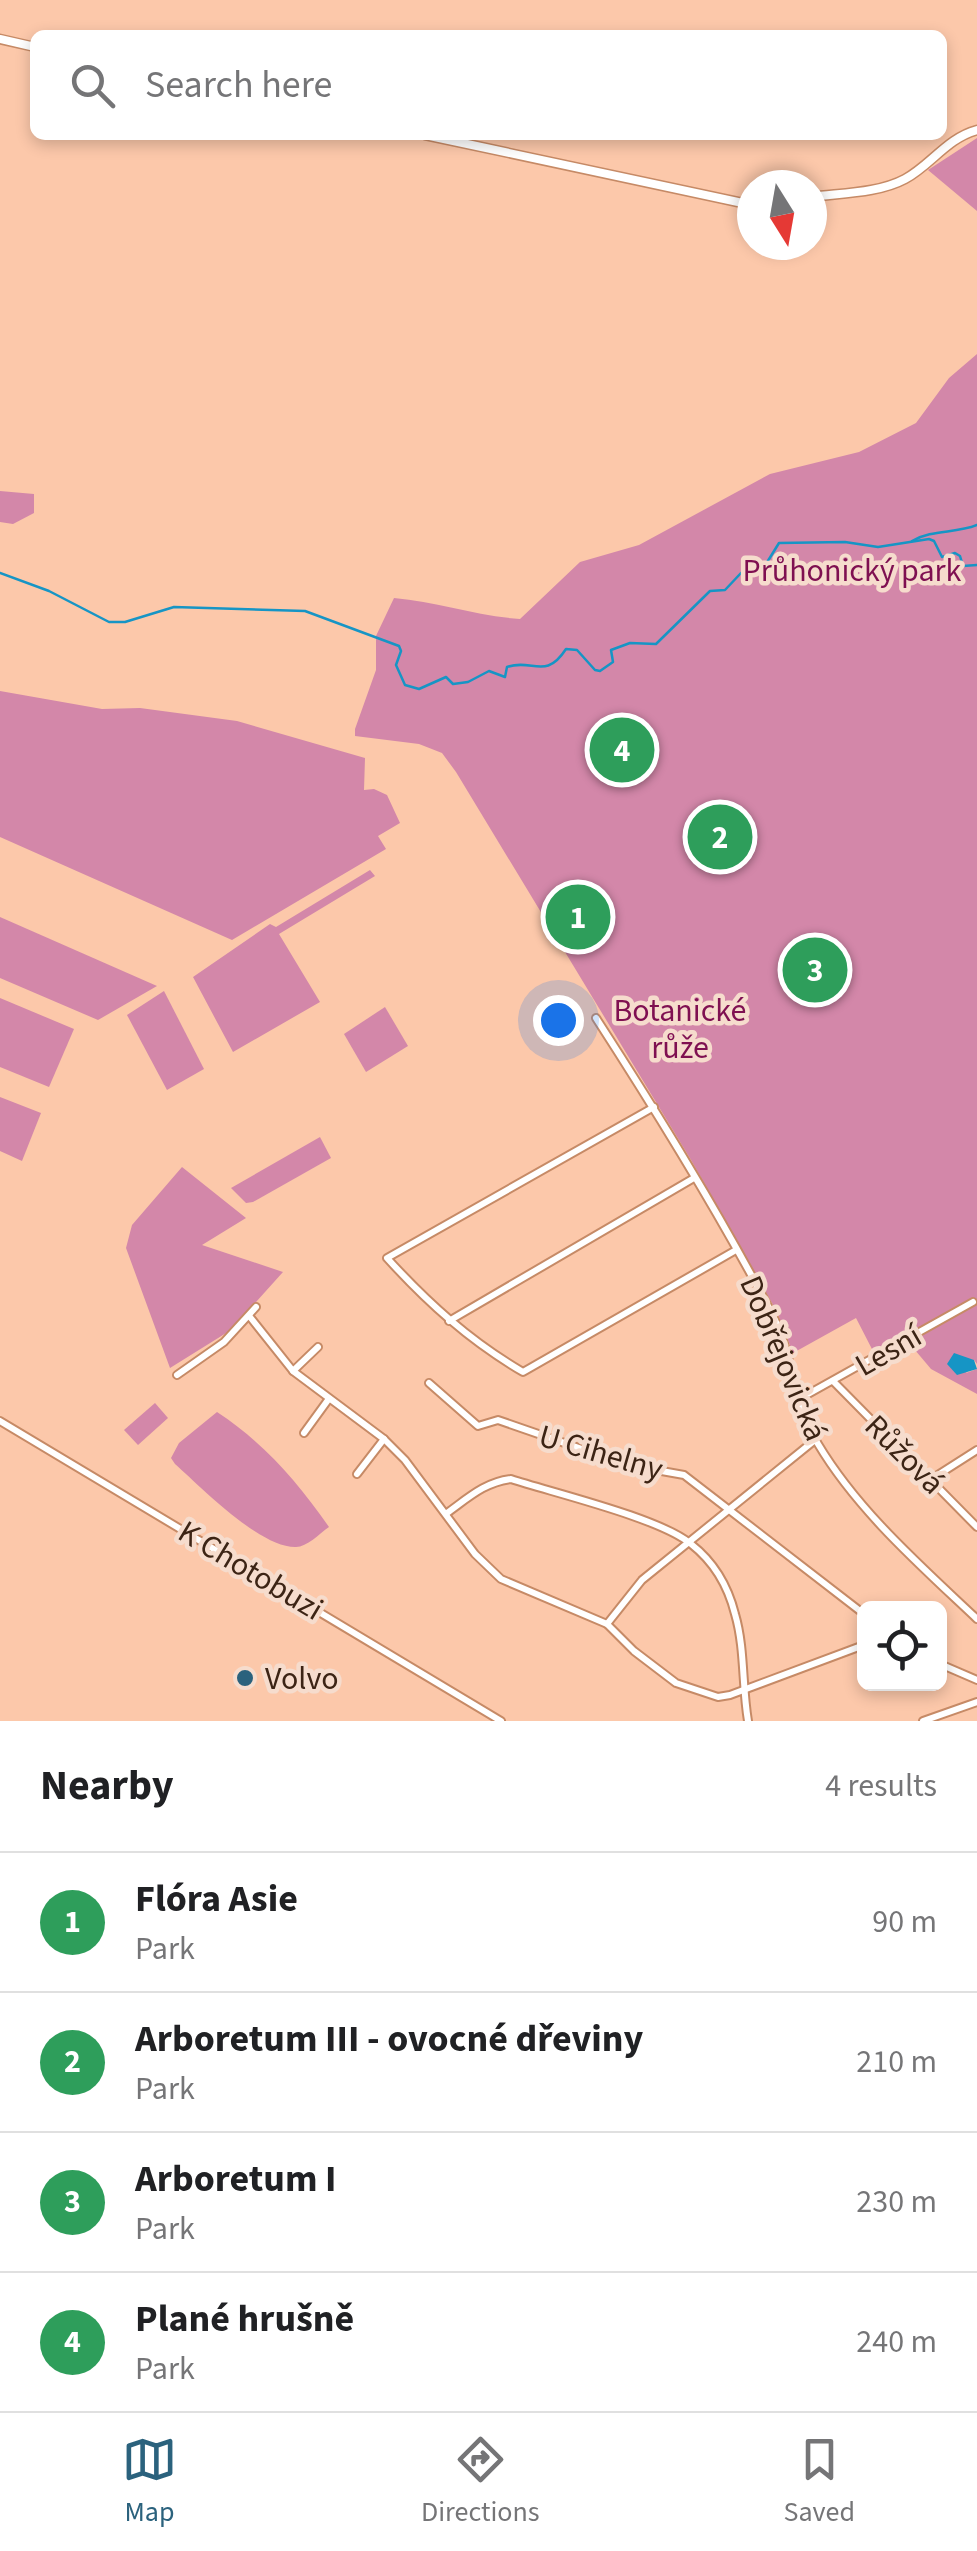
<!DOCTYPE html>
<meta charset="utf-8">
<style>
:root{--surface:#fff;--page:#f6f6f6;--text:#202124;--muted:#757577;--line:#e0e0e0;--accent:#2b627d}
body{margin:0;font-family:"Source Sans 3",sans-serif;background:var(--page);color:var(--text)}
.controls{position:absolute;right:30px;bottom:30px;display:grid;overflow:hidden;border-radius:15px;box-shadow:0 5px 15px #0003}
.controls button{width:90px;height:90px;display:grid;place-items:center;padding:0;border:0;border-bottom:2px solid var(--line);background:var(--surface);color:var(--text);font:50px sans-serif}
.compass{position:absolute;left:737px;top:170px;width:90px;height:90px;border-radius:50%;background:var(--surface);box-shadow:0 5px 15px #0003;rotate:169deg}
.you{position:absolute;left:558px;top:1020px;width:35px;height:35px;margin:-25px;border:8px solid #fff;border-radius:50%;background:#1a73e8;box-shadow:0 0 0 15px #1a73e833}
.badge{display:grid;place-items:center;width:65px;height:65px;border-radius:50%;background:var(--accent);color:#fff;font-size:32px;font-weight:700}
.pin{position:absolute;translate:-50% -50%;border:5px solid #fff;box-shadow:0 2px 10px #0006}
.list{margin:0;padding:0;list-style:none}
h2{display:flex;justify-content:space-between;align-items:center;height:130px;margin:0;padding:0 40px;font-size:42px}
h2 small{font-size:32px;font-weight:400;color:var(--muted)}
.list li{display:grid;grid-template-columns:65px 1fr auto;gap:30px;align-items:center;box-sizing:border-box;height:140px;padding:0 40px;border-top:2px solid var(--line)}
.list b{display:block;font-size:38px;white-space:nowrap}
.list p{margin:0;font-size:32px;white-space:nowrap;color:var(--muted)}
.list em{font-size:32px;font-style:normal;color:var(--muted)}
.icon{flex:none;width:55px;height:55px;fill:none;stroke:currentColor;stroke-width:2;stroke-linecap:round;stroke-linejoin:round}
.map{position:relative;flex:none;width:977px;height:1721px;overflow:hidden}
.search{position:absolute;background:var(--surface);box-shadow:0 5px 15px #0003;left:30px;right:30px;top:30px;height:110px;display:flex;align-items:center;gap:25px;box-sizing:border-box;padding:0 35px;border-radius:15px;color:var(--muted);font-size:38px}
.sheet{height:690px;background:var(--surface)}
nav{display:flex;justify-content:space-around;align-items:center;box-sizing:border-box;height:140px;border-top:2px solid var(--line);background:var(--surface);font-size:28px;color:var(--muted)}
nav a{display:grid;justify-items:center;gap:5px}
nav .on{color:var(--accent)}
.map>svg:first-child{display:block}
.green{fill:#d387a9}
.water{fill:#1695c5}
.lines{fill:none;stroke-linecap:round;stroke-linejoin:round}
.stream{stroke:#1695c5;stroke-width:2.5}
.minor-casing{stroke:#c68a66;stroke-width:10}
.tertiary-casing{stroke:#c68a66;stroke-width:11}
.minor{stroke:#fff;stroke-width:6}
.tertiary{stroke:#fff;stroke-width:8}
.poi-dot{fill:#2b627d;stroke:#f6dccd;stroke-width:4}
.labels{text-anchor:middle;stroke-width:9;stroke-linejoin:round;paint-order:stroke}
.park-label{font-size:32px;fill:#7f1051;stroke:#f6dccd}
.street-label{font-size:32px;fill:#3c2415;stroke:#f6dccd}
.poi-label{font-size:32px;fill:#3c2415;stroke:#f6dccd;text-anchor:start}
</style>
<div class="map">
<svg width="977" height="1721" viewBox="0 0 977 1721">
<rect width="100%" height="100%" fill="#fcc8aa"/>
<g class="green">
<path d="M977,138V211L928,170Z"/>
<path d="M977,354V1364L974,1360L966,1373L977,1369V1394L931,1369L904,1337L874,1353L856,1318L793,1353L777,1312L691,1160L456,772L442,753L419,744L355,736V729L376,670V636L394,598C437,602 477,616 520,619L580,562L639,545L770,474L859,452L916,423L949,378Z"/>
<path d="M0,491L34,494V513L13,524L0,522Z"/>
<path d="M0,691L102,709L140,708L237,721L365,758L364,790L374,789L387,795L400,823L378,836L386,849L232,940L0,837Z"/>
<path d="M370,870L375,876L279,934L320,1002L233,1052L193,977L270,924L276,927Z"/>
<path d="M0,917L157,986L98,1020L0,978Z"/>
<path d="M164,991L204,1069L167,1090L127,1015Z"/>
<path d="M0,998L74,1029L49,1087L0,1067Z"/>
<path d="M385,1007L408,1046L366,1072L344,1034Z"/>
<path d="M0,1097L41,1113L22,1161L0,1151Z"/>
<path d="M320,1137L331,1158L253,1202L246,1203L231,1188Z"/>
<path d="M182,1167L246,1218L202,1245L283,1272L231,1330L170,1368L126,1248L132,1225Z"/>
<path d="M155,1403L168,1418L138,1445L124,1430Z"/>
<path d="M217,1412C264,1443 297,1481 329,1527C319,1534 307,1547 296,1547C260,1548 201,1487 175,1464L171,1458L179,1443Z"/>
</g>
<path class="water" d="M954,1353L974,1360L977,1369L957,1375L947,1364Z"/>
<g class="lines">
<g class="stream">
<path d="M912,541C933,529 955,534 977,525"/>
<path d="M0,573L49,591L109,622H125L174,607L305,611L399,646L401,651L396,665L405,685L419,689L446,677L453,684L468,682L489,671L505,677L507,667C533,658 545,681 566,649L577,650L595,670L600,671L613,662L611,650L630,643L656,644L710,591L725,590L741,573L766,564L779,543L845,542L878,547L929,539L934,541L942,557L955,553L960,556L963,566L977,565"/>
</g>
<defs>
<g id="minor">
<path d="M596,1018C658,1114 719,1212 772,1314C793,1354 794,1405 818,1444C858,1511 921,1566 977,1619"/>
<path d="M654,1107L387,1258C428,1303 470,1341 523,1372L736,1250"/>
<path d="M250,1317L293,1371L384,1439L405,1460L475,1554L501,1579L607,1624L634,1651L676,1683L718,1697L730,1695L864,1645"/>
<path d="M449,1321L694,1178"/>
<path d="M293,1371L318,1347"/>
<path d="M177,1375L224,1342L256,1307"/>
<path d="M833,1381L977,1527"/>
<path d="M429,1383L478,1426L498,1420L628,1465L684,1475L864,1614"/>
<path d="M801,1398L973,1302"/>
<path d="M0,1421L501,1721"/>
<path d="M304,1433L328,1400"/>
<path d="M357,1474L384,1439"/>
<path d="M930,1480L977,1450"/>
<path d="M447,1513C468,1498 485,1482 511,1479C554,1493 660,1518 691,1544C714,1562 728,1586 735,1614C745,1648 742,1686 748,1721"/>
<path d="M607,1624L642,1580L815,1440"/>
<path d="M940,1664L977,1680"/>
<path d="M923,1721L977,1702"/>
</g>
<g id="tertiary">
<path d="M0,39L35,47"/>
<path d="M425,135L752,205"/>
<path d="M812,197C842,193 879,193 905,179C931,165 947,138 977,130"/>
</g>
</defs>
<use href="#minor" class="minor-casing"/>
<use href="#tertiary" class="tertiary-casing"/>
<use href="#minor" class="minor"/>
<use href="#tertiary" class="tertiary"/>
</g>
<circle class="poi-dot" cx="245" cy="1678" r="10"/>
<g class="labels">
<g class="park-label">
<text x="852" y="581">Průhonický park</text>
<text x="680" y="1021">Botanické<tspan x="680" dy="37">růže</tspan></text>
</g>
<g class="street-label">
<text transform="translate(888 1350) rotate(-30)" y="11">Lesní</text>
<text transform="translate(784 1358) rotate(67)" y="11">Dobřejovická</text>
<text transform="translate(601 1452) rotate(16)" y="11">U Cihelny</text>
<text transform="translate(905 1454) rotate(45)" y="11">Růžová</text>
<text transform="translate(251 1570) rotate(31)" y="11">K Chotobuzi</text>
</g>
<g class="poi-label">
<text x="265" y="1689">Volvo</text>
</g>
</g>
</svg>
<div class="controls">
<button><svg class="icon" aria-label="locate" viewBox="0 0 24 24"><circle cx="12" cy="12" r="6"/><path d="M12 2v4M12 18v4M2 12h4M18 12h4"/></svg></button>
</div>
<svg class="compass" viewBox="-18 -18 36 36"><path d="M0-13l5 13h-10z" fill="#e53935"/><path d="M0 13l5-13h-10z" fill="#757577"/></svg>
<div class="you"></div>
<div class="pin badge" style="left:578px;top:917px;background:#2e9e5b">1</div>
<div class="pin badge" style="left:720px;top:837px;background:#2e9e5b">2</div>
<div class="pin badge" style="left:815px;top:970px;background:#2e9e5b">3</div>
<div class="pin badge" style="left:622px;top:750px;background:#2e9e5b">4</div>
<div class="search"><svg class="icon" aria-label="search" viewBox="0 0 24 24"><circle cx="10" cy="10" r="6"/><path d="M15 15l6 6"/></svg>Search here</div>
</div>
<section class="sheet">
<h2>Nearby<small>4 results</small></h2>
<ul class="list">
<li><span class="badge" style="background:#2e9e5b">1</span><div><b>Flóra Asie</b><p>Park</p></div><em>90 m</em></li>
<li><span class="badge" style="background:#2e9e5b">2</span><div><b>Arboretum III - ovocné dřeviny</b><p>Park</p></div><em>210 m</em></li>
<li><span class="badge" style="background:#2e9e5b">3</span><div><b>Arboretum I</b><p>Park</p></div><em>230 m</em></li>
<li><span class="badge" style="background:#2e9e5b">4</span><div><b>Plané hrušně</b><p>Park</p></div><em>240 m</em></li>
</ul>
</section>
<nav>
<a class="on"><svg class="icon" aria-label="map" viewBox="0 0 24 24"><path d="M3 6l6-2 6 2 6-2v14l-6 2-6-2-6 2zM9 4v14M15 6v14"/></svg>Map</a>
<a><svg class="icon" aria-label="directions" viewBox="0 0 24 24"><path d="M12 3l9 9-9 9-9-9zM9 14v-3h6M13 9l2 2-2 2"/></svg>Directions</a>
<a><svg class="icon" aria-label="saved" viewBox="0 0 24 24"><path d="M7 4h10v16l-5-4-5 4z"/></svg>Saved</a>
</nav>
